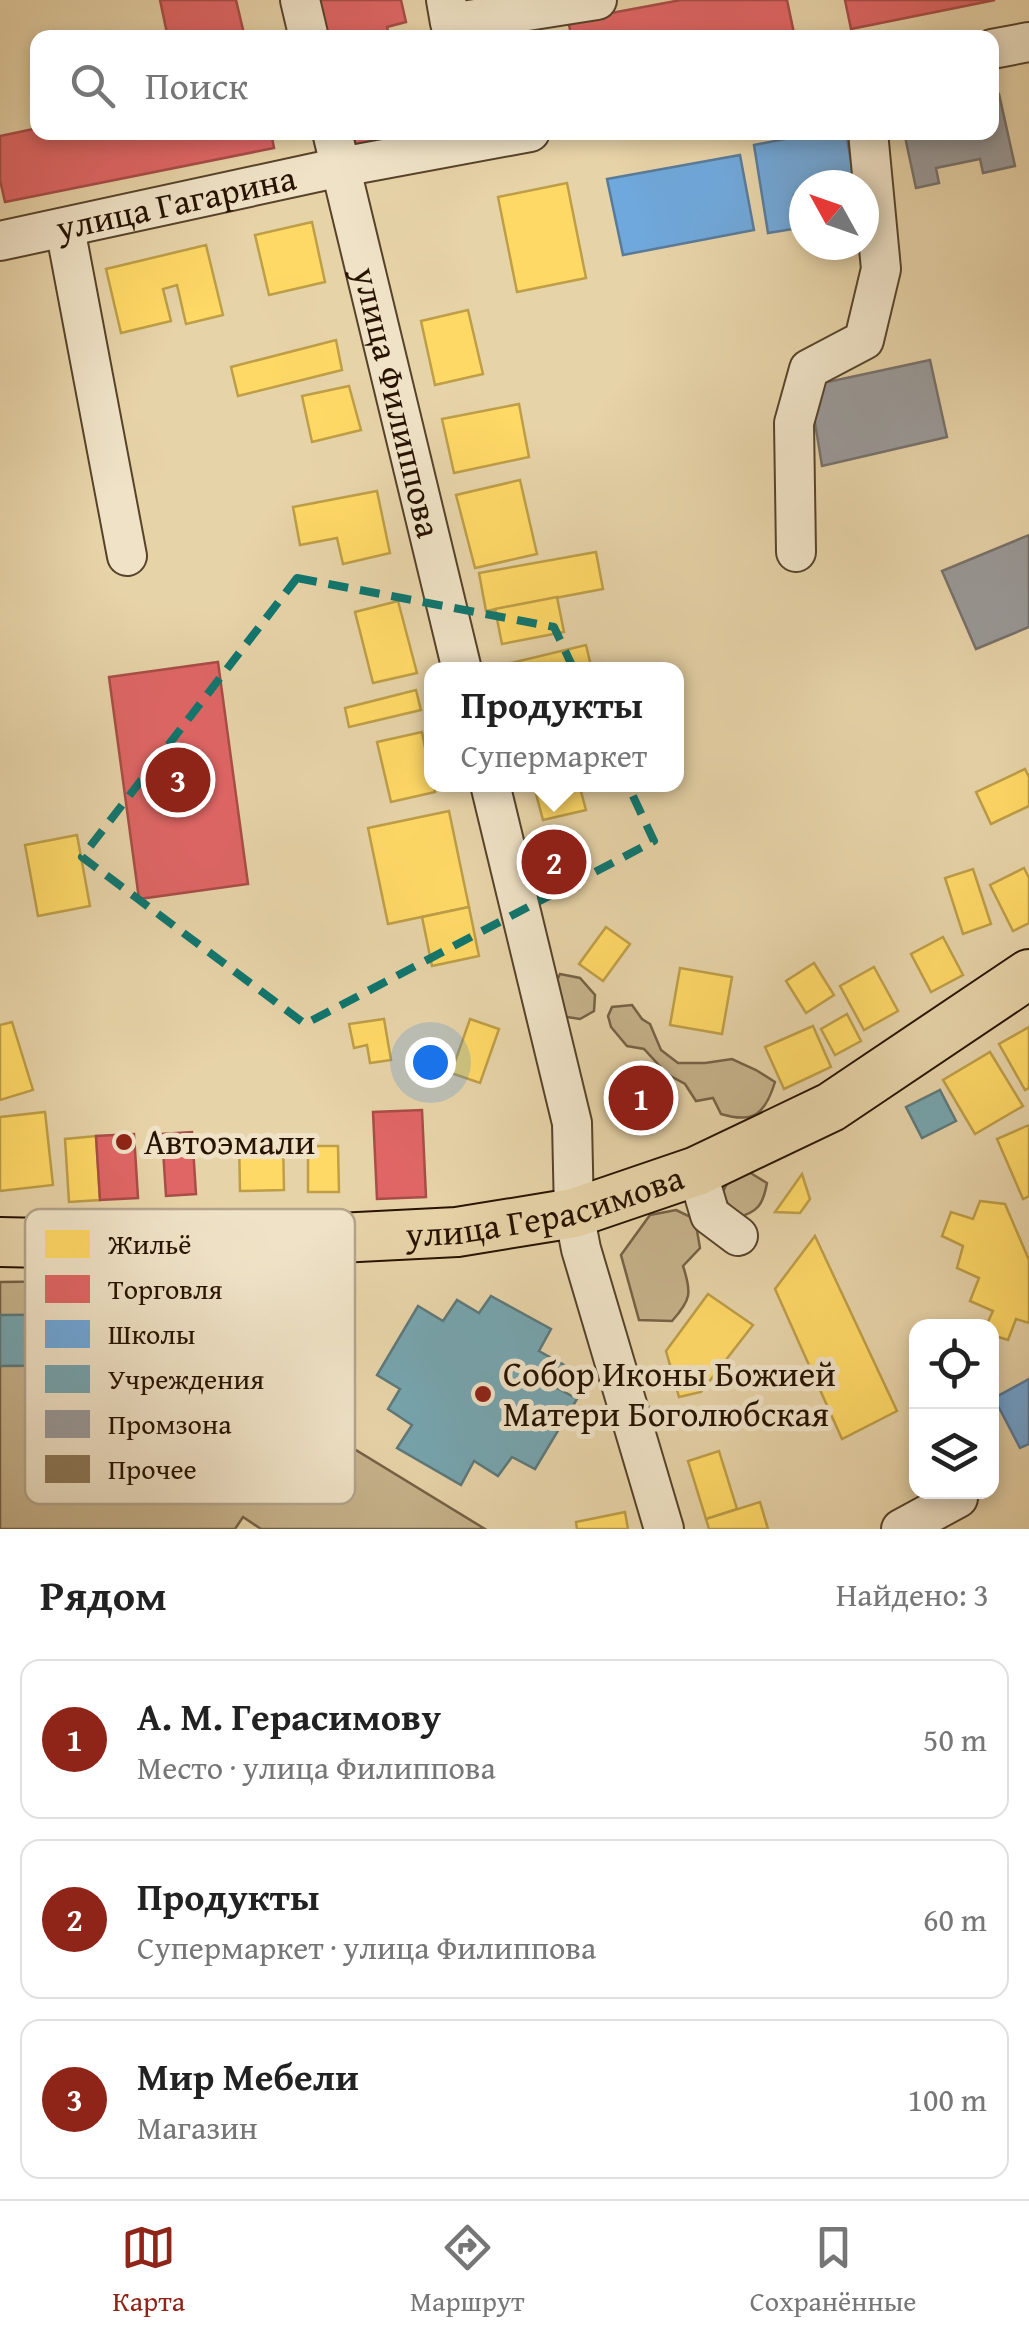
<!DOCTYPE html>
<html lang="ru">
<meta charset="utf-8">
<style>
:root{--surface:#fff;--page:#f6f6f6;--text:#222;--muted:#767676;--line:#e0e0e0;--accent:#8f2418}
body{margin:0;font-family:"Gentium Book Plus",serif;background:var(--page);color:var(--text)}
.controls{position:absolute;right:30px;bottom:30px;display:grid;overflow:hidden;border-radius:20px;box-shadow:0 5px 15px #0003}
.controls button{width:90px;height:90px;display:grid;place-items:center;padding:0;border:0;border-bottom:2px solid var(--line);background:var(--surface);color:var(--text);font:50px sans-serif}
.compass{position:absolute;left:789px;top:170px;width:90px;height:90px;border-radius:50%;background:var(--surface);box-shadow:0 5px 15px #0003;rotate:310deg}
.you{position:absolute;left:430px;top:1062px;width:35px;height:35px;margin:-25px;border:8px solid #fff;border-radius:50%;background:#1a73e8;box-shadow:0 0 0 15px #1a73e833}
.badge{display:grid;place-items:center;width:65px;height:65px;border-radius:50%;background:var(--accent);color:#fff;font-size:32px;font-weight:700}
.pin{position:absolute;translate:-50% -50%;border:5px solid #fff;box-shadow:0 2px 10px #0006}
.popup{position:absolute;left:424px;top:662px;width:260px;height:130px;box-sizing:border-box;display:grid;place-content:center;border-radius:20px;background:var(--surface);filter:drop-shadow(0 2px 8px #0005);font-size:32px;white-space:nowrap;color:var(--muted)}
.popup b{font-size:38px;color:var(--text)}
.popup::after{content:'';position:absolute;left:50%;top:100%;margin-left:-20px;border:20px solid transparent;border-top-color:var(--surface)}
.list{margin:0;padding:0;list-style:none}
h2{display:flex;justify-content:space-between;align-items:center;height:130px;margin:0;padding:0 40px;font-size:42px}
h2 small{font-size:32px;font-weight:400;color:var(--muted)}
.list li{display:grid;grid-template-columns:65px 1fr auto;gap:30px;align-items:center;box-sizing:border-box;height:160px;margin:0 20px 20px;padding:0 20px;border:2px solid var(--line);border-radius:20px}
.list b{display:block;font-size:38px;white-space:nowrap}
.list p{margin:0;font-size:32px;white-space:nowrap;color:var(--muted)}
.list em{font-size:32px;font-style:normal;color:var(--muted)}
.icon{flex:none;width:55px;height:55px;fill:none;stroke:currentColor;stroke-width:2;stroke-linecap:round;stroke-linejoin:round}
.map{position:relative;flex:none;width:1029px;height:1529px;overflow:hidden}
.search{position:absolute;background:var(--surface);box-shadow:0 5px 15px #0003;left:30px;right:30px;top:30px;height:110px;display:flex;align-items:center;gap:25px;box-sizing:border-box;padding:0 35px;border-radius:20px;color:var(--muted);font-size:38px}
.sheet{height:670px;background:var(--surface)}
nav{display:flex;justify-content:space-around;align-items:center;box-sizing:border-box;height:140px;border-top:2px solid var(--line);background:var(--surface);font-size:28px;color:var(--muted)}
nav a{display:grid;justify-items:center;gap:5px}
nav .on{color:var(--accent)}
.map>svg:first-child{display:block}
.green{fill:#c6b28b;stroke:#766246;stroke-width:2.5}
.homes{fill:#ffd966;stroke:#be9e47;stroke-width:2.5}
.shops{fill:#e06666;stroke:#a84d47;stroke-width:2.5}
.schools{fill:#6fa8dc;stroke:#597b9a;stroke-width:2.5}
.public{fill:#76a5af;stroke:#5e797a;stroke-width:2.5}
.industry{fill:#999;stroke:#77716b;stroke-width:2.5}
.building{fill:#8b7757;stroke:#271300;stroke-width:2.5}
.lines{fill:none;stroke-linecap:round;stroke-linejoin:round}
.minor-casing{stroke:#57432a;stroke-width:42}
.major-casing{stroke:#271300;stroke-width:52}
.minor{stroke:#efe2c6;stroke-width:38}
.major{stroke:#e7d3a8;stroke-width:48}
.marked{fill:none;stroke:#0f766e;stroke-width:8;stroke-dasharray:20 12;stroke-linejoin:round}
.poi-dot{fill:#8f2418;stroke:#efe2c6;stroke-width:4}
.labels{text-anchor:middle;stroke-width:10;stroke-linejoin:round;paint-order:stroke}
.street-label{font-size:35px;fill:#271300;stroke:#efe2c6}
.poi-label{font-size:35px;fill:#271300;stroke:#efe2c6;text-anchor:start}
.key{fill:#efe2c6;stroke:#b3a48b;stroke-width:2.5}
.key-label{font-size:28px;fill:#271300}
</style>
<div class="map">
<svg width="1029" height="1529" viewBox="0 0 1029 1529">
<rect width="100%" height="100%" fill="#e7d3a8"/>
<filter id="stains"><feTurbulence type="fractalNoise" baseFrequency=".002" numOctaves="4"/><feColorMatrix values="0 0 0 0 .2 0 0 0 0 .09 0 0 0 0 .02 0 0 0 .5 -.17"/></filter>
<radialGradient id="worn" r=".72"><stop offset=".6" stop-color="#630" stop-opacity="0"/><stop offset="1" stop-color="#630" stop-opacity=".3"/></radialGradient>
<g class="green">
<path d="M560,974L580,978L595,995L594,1011L580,1019L561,1016L551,993Z"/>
<path d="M632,1005L642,1019L650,1024L661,1050L678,1063H705L732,1059L756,1070L775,1082C765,1114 754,1124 721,1114L713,1098L696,1101L685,1084L667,1074L644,1049L627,1046L611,1027L608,1016L612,1007Z"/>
<path d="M749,1172L767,1183C763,1205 758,1212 736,1218L722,1194L729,1179Z"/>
<path d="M676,1210L695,1219L700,1248L683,1266C692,1293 691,1300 672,1321L639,1320L621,1255L650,1215Z"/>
<path d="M255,1279L263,1327L282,1349L293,1371L299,1408L307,1420L485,1529H261L243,1517L235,1529H0V1282Z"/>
</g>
<g class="homes">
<path d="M567,183L586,278L517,292L498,197Z"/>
<path d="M312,222L325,282L269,295L255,235Z"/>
<path d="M206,245L223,315L186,324L177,285L163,289L171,321L121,333L106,269Z"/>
<path d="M468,310L483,374L435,385L421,321Z"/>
<path d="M336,340L342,370L238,396L231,367Z"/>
<path d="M349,386L361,430L312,442L302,396Z"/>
<path d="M519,404L529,457L454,473L442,419Z"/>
<path d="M520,480L537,554L475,568L456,495Z"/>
<path d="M377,491L390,553L343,564L337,538L300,545L293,507Z"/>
<path d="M596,552L603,589L486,611L479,573Z"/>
<path d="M557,597L564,632L502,644L495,609Z"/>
<path d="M398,601L417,673L373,683L355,612Z"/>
<path d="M586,645L592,670H500L499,666Z"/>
<path d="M416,690L421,710L349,727L345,708Z"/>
<path d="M422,732L432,784H434L435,792L391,802L377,742Z"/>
<path d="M1025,769L1029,777V806L991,824L976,792Z"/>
<path d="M579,784L586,810L543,820L536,794Z"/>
<path d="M449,811L469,907L388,924L368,828Z"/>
<path d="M77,835L90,906L38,916L25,845Z"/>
<path d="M1024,868L1029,878V923L1013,931L990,885Z"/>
<path d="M973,869L991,924L963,934L945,878Z"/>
<path d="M469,907L479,956L432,966L422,917Z"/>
<path d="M606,927L630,944L603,981L579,964Z"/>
<path d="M943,937L963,975L931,992L911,954Z"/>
<path d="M814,963L834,995L806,1013L786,981Z"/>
<path d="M874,967L898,1011L864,1030L840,986Z"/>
<path d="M680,968L732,977L722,1034L670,1025Z"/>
<path d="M847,1014L861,1041L835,1055L821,1029Z"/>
<path d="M384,1019L391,1060L370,1063L367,1045L354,1048L349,1024Z"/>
<path d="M470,1019L499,1029L480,1083L451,1073Z"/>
<path d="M12,1022L33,1090L0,1100V1025Z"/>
<path d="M813,1026L831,1067L784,1089L765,1047Z"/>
<path d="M1029,1027V1088L1025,1090L999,1044Z"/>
<path d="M990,1052L1023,1106L975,1134L943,1080Z"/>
<path d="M45,1112L53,1185L0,1191V1117Z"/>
<path d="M1029,1125V1196L1023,1199L997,1139Z"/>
<path d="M96,1136L100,1200L69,1202L65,1139Z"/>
<path d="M283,1139L284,1190L240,1191L239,1140Z"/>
<path d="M308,1146H338L339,1192H308Z"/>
<path d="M802,1174L810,1199L800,1213L775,1212Z"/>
<path d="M980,1201L1005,1204L1029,1260V1323L1016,1319L1008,1340L992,1335V1326H986L993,1311L970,1301L979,1278L957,1268L963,1246L942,1236L951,1212L973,1219Z"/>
<path d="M815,1236L897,1411L842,1439L775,1289Z"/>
<path d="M708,1294L753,1325L701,1392L679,1397L666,1351Z"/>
<path d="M719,1451L737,1509L706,1519L688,1461Z"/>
<path d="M760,1502L768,1529H709L706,1519Z"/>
<path d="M625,1512L628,1529H577L576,1522Z"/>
</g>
<g class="shops">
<path d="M160,0H236L245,38H168Z"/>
<path d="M319,0H401L406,22L387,27L390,38H328Z"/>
<path d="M681,0H787L795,38H572L568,21Z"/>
<path d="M845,0H995L851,29Z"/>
<path d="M38,128V132H271L274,148L5,202L0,180V136Z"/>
<path d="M352,132H407L356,146Z"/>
<path d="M218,662L248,884L139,899L109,677Z"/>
<path d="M568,849L578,889L556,894L547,854Z"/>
<path d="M422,1110L426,1197L377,1199L373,1112Z"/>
<path d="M192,1132L196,1194L166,1196L162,1134Z"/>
<path d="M134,1134L138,1198L100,1200L96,1136Z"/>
</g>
<g class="schools">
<path d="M821,132H846L855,185H804V193L794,195L799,228L768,233L754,145Z"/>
<path d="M740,155L754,230L623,255L607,179Z"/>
<path d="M1029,1379V1444L1020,1448L994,1398Z"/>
</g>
<g class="public">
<path d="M940,1090L956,1121L922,1138L906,1107Z"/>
<path d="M491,1296L551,1329L539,1351L564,1365L552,1385L577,1399L535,1469L512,1457L498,1476L474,1461L461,1485L397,1448L412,1425L388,1409L400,1389L377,1375L418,1306L443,1321L457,1300L479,1313Z"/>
<path d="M131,1314V1340L166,1339L167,1411H135L134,1365L0,1366V1315Z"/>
</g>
<g class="industry">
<path d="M999,94L1015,166L983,173L980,159L936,168L939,183L916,188L904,132H992V96Z"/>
<path d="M930,360L947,437L822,466L809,386Z"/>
<path d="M1029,535V627L976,649L942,571Z"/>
</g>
<circle class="building" cx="218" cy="1305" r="17"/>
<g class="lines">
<defs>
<g id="minor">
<path d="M300,0L309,38"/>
<path d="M446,0L450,23L597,0"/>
<path d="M992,49L1029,42"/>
<path id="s1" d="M332,132L462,670"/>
<path d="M65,228L127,556"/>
<path id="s2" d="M0,241L341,167L530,132"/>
<path d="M796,552L794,423L809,369L864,340L881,269L868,132"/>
<path d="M490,784L572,1123L574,1213L581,1249L664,1529"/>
<path d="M697,1171L710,1215L738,1236"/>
<path d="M901,1529L958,1498"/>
</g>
<g id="major">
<path id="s3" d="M0,1242L181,1246L279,1241L457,1232L574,1213L697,1171L831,1107L1029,974"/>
</g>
</defs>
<use href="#minor" class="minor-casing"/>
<use href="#major" class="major-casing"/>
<use href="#minor" class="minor"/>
<use href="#major" class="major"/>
</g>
<path class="marked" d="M297,578L554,627L654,841L305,1024L82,857Z"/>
<g class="poi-dot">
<circle cx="124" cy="1142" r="10"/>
<circle cx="483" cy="1394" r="10"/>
</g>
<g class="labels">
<g class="street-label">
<text dy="12" stroke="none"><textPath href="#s2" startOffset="180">улица Гагарина</textPath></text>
<text dy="12" stroke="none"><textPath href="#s1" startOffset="278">улица Филиппова</textPath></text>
<text dy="12" stroke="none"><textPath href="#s3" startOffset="548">улица Герасимова</textPath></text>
</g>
<g class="poi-label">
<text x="144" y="1154">Автоэмали</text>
<text x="503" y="1386">Собор Иконы Божией<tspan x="503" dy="40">Матери Боголюбская</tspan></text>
</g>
</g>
<rect x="25" y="1209" width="330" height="295" rx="15" class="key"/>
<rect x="45" y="1230" width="45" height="28" fill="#ffd966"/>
<rect x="45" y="1275" width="45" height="28" fill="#e06666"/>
<rect x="45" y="1320" width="45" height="28" fill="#6fa8dc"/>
<rect x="45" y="1365" width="45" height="28" fill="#76a5af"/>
<rect x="45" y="1410" width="45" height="28" fill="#999"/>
<rect x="45" y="1455" width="45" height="28" fill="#8b7757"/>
<g class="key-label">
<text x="108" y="1254">Жильё</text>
<text x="108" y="1299">Торговля</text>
<text x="108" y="1344">Школы</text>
<text x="108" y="1389">Учреждения</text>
<text x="108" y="1434">Промзона</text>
<text x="108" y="1479">Прочее</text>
</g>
<rect width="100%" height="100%" filter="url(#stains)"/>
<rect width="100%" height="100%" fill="url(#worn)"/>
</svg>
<div class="controls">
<button><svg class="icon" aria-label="locate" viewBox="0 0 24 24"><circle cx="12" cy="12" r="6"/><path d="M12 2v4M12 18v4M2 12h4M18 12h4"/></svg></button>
<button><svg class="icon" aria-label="layers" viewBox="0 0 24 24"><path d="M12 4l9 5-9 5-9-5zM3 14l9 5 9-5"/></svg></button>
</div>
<svg class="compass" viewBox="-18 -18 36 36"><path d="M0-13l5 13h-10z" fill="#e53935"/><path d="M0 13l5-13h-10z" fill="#767676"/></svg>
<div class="you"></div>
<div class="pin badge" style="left:641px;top:1098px">1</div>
<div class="pin badge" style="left:554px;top:862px">2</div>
<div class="popup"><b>Продукты</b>Супермаркет</div>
<div class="pin badge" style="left:178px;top:780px">3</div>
<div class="search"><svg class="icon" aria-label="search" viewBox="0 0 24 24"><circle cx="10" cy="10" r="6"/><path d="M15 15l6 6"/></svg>Поиск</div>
</div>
<section class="sheet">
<h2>Рядом<small>Найдено: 3</small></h2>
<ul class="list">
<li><span class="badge">1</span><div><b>А. М. Герасимову</b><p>Место · улица Филиппова</p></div><em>50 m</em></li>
<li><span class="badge">2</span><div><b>Продукты</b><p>Супермаркет · улица Филиппова</p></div><em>60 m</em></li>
<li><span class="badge">3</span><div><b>Мир Мебели</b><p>Магазин</p></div><em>100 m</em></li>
</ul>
</section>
<nav>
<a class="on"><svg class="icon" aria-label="map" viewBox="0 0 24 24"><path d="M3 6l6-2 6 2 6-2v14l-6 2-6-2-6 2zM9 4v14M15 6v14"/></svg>Карта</a>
<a><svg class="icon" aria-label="directions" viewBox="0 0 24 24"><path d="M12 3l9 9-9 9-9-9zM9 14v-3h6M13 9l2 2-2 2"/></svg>Маршрут</a>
<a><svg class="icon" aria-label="saved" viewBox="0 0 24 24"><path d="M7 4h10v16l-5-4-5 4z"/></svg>Сохранённые</a>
</nav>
